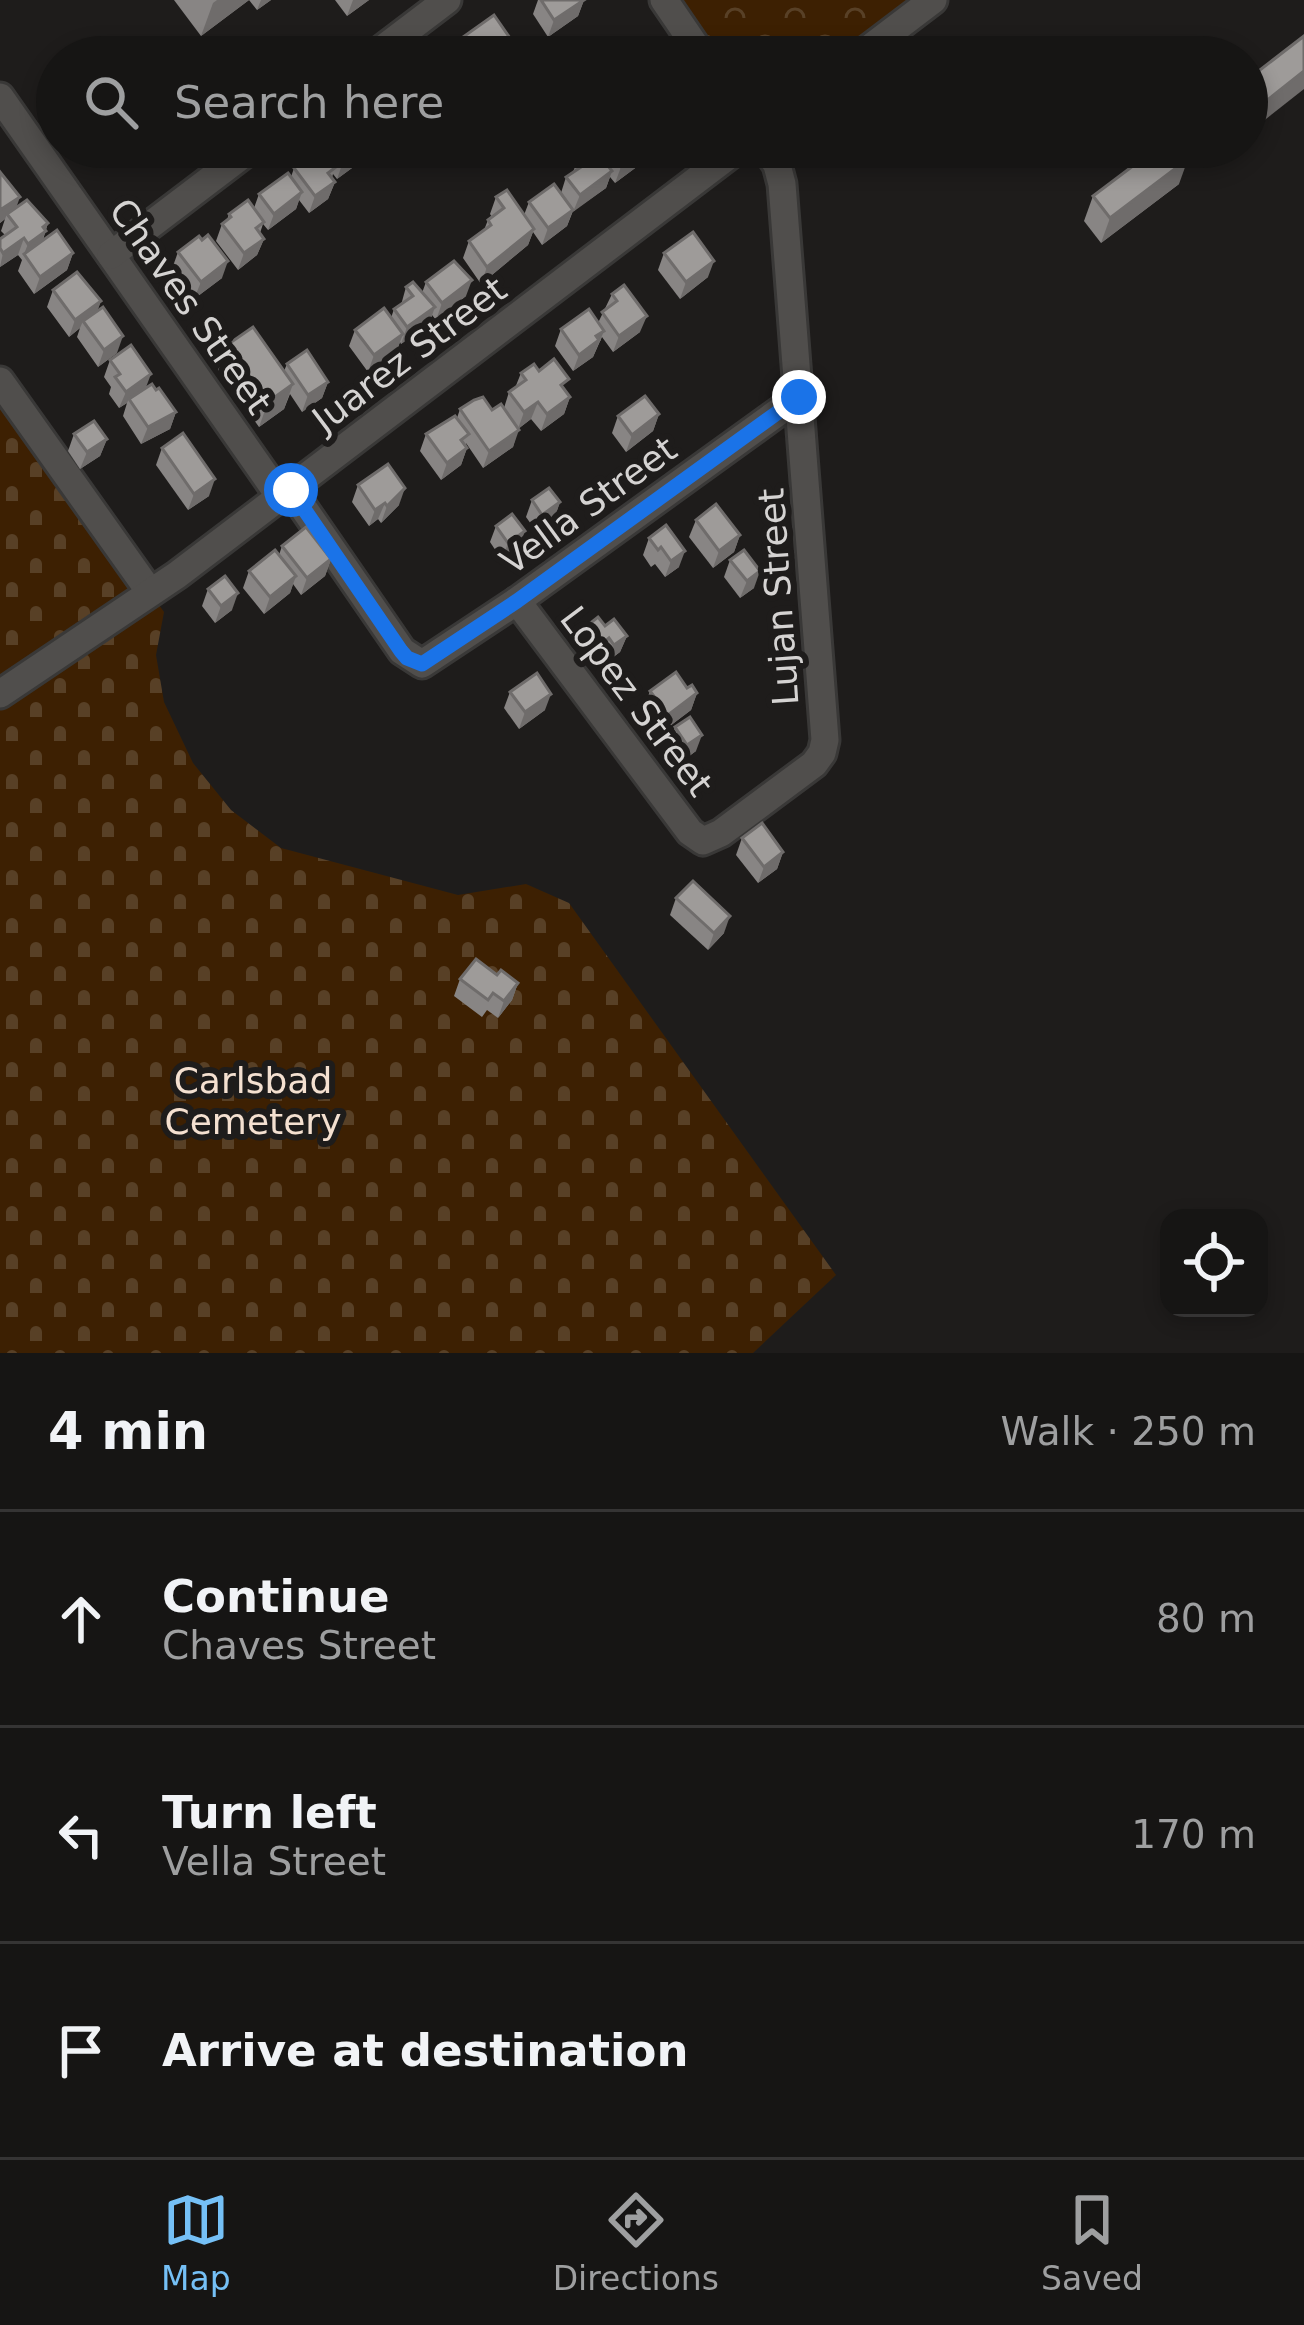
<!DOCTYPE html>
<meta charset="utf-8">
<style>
:root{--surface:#161514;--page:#232222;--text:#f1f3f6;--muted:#9e9fa0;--line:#353434;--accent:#75c0f6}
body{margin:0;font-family:"DejaVu Sans",sans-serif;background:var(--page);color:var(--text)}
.controls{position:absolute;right:36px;bottom:36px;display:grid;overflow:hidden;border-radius:24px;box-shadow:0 6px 18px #0003}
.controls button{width:108px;height:108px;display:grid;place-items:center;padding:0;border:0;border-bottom:3px solid var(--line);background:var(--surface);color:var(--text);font:60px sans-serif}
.stop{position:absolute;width:36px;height:36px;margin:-27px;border:9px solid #1a73e8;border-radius:50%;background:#fff}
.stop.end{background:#1a73e8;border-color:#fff;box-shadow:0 3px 12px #0008}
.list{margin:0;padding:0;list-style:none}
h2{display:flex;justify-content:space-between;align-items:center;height:156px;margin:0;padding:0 48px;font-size:51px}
h2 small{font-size:39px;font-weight:400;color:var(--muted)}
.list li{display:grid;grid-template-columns:78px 1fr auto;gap:36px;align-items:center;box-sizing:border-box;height:216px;padding:0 48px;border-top:3px solid var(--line)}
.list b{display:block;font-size:45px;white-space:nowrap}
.list p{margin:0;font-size:39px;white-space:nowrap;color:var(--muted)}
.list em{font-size:39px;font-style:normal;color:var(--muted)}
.icon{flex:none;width:66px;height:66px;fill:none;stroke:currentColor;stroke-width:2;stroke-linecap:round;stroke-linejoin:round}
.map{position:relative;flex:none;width:1304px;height:1353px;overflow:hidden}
.search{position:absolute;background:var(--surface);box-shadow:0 6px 18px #0003;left:36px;right:36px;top:36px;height:132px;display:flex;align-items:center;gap:30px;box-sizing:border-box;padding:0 42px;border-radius:66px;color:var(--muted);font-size:45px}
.sheet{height:804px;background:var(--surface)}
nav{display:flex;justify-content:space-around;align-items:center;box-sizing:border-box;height:168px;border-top:3px solid var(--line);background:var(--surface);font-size:33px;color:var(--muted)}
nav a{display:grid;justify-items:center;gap:6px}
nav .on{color:var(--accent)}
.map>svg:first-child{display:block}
.cemetery{fill:url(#cemetery-stones)}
.park{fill:url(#park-crowns)}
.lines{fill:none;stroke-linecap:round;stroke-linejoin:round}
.minor-casing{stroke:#393837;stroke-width:33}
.minor{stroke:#504e4c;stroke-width:27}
.wall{fill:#888584}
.shaded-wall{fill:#6f6c6b}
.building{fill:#9e9b99;stroke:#6f6c6b;stroke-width:3}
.route{stroke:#1a73e8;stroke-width:15}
.labels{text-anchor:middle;stroke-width:12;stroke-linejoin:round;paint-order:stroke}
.street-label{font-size:36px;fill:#d5d3d2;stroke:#1e1c1b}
.park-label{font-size:36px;fill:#f4e0d0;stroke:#1e1c1b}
</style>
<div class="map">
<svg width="1304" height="1353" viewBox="0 0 1304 1353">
<defs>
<pattern id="cemetery-stones" width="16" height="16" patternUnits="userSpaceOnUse" patternTransform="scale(3)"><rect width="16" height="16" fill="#3d2002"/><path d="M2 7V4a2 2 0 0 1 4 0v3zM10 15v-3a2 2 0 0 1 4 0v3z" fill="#584026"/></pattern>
<pattern id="park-crowns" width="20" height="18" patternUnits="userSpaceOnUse" patternTransform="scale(3)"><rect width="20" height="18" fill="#3d2002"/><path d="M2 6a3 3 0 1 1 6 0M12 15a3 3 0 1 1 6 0" fill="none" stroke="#584026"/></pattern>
</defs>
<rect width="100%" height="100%" fill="#1e1c1b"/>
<path class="cemetery" d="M0,381L164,612L156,655L164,702L193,763L231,810L281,848L458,895L526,884L569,903L836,1275L753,1353H0Z"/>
<path class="park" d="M664,0H933L858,57H703Z"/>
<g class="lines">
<defs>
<g id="minor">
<path d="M664,0L703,57"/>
<path d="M372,57L447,0"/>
<path d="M858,57L933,0"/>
<path d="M0,97L281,498"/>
<path d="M111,255L253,147"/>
<path d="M0,381L150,592"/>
<path d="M291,490L402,651L422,664L517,601L799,397"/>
<path d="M517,601L690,832L703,841L721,833L814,764L822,753L825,740L782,184L777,165L765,147"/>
<path d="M0,694L177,575L740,147"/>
</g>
</defs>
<use href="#minor" class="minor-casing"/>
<use href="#minor" class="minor"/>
</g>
<g class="wall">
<path d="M174,0H249L201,36Z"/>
<path d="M249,0H271L257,10Z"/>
<path d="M335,0H369L347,16Z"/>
<path d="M538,0H584L578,16L548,37L533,14Z"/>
<path d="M1304,36L1252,130L1247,124V80Z"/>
<path d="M463,37L519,51L517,57H459L457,54Z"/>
<path d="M326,147H404L379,165L369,151L367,157L337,179L333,174L332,178L335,182L328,199L309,213L299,200L296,209L268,230L263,224L260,233L264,239L257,255L238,270L216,241L222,224L227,220L229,214L254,208L259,194L291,177L294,168L324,152Z"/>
<path d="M605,147L646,160L615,183L610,177L606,188L573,211L567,226L542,245L533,232L528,245L481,284L463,258L469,241L484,230L488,220L492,217L490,214L496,197L524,215L529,202L561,193L566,177L573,172L577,161H589L601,157Z"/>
<path d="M0,172L16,208L48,223L43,240L73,253L67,270L34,294L18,271L22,260L18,255L0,267V239L5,235L1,231L5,219L0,223Z"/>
<path d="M1179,184L1101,243L1084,221L1093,196Z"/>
<path d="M178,252L222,278L194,299L172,269Z"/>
<path d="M664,253L708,277L680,299L658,270Z"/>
<path d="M426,282L466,296L436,320L432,315L429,324L401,344L400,342L397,350L368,372L349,346L355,330L391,318L394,309L401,305L406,287L422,293Z"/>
<path d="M53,290L101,301L97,311L117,353L98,367L77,337L80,328L69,337L47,307Z"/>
<path d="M612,294L640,332L613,352L602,337L593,357L573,371L555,346L561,329L598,323Z"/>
<path d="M227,345L284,371L287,364L328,382L322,398L302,412L290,394L284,409L259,427L218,370Z"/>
<path d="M110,360L176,412L170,429L141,444L123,416L127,403L119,408L109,394L111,387L104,377Z"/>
<path d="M539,371L565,390L570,397L564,414L541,431L531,419L518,429L513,447L483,468L466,443L467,448L461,465L441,480L420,451L426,434L457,418L460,409L492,410L504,408L509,392L515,388L521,373Z"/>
<path d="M659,414L653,431L626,452L612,433L618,416Z"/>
<path d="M74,434L107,439L100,456L80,469L68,451Z"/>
<path d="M162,448L209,496L188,510L156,465Z"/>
<path d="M358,485L399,505L381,523L378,519L369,526L352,502Z"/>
<path d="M532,500L560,502L554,519L536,531L526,517Z"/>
<path d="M696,520L740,535L734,552L713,568L689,537Z"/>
<path d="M666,525L679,567L665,577L655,564L651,567L643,555L649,538Z"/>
<path d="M496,526L519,548L502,560L490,542Z"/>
<path d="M282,546L331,559L325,576L301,595L293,584L290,593L264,614L243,588L249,571L279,555Z"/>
<path d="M730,560L754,588L740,598L724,577Z"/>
<path d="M208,589L232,610L215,623L202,606Z"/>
<path d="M588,625L605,626L627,636L620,652L608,661L603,655L595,661L581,642Z"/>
<path d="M687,688L697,693L691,710L662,732L644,708L650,691Z"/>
<path d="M510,692L545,710L519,729L504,708Z"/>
<path d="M675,727L696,751L681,762L668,744Z"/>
<path d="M742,838L783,852L777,869L758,883L736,855Z"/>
<path d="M676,898L724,933L708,950L670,915Z"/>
<path d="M497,975L518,983L512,1000L498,1018L487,1010L482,1017L454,996L460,979Z"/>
</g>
<g class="shaded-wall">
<path d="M217,0H249L201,36L213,3Z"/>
<path d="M261,0H271L257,10Z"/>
<path d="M353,0H369L347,16Z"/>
<path d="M584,0L578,16L548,37L554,20Z"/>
<path d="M1304,71V89L1252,130L1261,105Z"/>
<path d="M364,147H370L367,157L337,179L343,162Z"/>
<path d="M386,147H404L379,165L385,148Z"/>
<path d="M647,147H651L646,160L615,183L621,167Z"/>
<path d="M1188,159L1179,184L1101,243L1110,218Z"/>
<path d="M612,171L606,188L573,212L580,195Z"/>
<path d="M335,182L328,199L309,213L315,196Z"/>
<path d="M302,192L296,209L268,230L274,214Z"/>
<path d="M20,197L14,214H7L5,219L0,223V210Z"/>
<path d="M573,210L567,226L542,245L548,228Z"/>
<path d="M48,223L40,248L24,254L28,244Z"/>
<path d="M534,229L528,245L481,284L487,267Z"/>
<path d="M24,238L18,255L0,267L3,253Z"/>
<path d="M264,239L257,255L238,270L244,253Z"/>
<path d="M73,253L67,270L34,294L40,277Z"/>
<path d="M228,261L222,278L194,299L201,282Z"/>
<path d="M714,261L708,277L680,299L686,282Z"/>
<path d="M472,280L466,296L436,320L442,303Z"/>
<path d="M101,301L95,317L83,321L80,328L69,337L75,320Z"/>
<path d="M435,307L429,324L401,344L407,327Z"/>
<path d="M647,316L640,332L613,352L619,336Z"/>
<path d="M604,331L593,357L573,371L579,355L596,336Z"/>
<path d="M403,334L397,350L368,372L374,355Z"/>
<path d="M123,336L117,353L98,367L104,350Z"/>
<path d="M151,374L145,390L129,399L127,403L119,408L126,392Z"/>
<path d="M328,382L322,398L302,412L308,395Z"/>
<path d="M293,384L284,409L259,427L268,402Z"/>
<path d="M570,397L564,414L541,431L547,414Z"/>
<path d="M538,402L531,419L518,429L524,412Z"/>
<path d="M176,412L170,429L141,444L148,427Z"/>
<path d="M659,414L653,431L626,452L632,435Z"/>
<path d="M519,430L513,447L483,468L489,451Z"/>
<path d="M107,439L100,456L80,469L87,452Z"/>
<path d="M467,448L461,465L441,480L447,463Z"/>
<path d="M215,479L209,496L188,510L194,494Z"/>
<path d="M405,488L399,505L381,523L387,506Z"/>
<path d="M560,502L554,519L536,531L542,515Z"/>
<path d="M385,503L378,519L369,526L375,510Z"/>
<path d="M525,531L519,548L502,560L508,543Z"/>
<path d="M740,535L734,552L713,568L719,551Z"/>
<path d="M685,551L679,567L665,577L671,561Z"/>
<path d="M331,559L325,576L301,595L307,578Z"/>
<path d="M760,571L754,588L740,598L747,581Z"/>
<path d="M296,576L290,593L264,614L270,597Z"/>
<path d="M238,593L232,610L215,623L221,606Z"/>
<path d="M627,636L620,652L608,661L614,645Z"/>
<path d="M609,638L603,655L595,661L602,644Z"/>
<path d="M697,693L691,710L662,732L668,715Z"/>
<path d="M551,694L545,710L519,729L525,712Z"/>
<path d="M702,735L696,751L681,762L687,745Z"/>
<path d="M783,852L777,869L758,883L764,867Z"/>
<path d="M730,916L724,933L708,950L714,933Z"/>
<path d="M518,983L512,1000L498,1018L504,1001Z"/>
</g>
<g class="building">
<path d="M541,0H584L554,20Z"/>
<path d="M494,15L519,51L511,57H477L463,37Z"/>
<path d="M1304,36V71L1261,105L1247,88V80Z"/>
<path d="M332,147H364L343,162Z"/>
<path d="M606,147H647L621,167Z"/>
<path d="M1158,147H1179L1188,159L1110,218L1093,196Z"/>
<path d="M323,151L336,167L328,173L335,182L315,196L294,168L314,154Z"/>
<path d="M599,154L612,171L580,195L566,177L581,167L577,161L585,156L589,161Z"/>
<path d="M0,172L20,197L0,210Z"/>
<path d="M288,173L302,192L274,214L259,194Z"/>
<path d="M554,184L573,210L548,228L529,202Z"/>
<path d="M507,190L534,229L487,267L469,241L491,225L488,220L504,208L496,197Z"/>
<path d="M27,200L48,223L43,227L46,231L28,244L24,238L3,253L0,248V239L17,227L7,214Z"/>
<path d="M248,200L264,222L256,228L264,239L244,253L222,224L231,217L229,214Z"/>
<path d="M57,230L73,253L40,277L24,254Z"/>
<path d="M693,232L714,261L686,282L664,253Z"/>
<path d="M208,235L228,261L201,282L178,252L199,236L202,240Z"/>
<path d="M454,261L472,280L442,303L426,282Z"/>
<path d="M77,272L101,301L75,320L53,290Z"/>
<path d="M413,282L435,307L407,327L394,309L413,296L406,287Z"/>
<path d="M624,285L647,316L619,336L602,312L617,301L612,294Z"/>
<path d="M103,307L123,336L104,350L83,321Z"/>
<path d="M384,308L403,334L374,355L355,330Z"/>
<path d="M589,309L604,331L596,336L599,340L579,355L561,329Z"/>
<path d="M253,327L293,384L268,402L227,345Z"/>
<path d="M131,345L151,374L126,392L115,377L120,374L110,360Z"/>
<path d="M307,350L328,382L308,395L287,364Z"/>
<path d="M554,359L569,379L561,385L570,397L547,414L538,402L524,412L509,392L526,380L521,373L534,364L539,371Z"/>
<path d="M152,384L156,390L159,388L176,412L148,427L129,399Z"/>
<path d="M645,396L659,414L632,435L618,416Z"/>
<path d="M483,397L492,410L501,404L519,430L489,451L460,409L474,400Z"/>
<path d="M455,416L469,434L461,440L467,448L447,463L426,434Z"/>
<path d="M94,421L107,439L87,452L74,434Z"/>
<path d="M183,433L215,479L194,494L162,448Z"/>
<path d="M388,464L405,488L387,506L385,503L375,510L358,485Z"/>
<path d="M549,488L560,502L542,515L532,500Z"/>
<path d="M716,504L740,535L719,551L696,520Z"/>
<path d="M512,514L525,531L508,543L496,526Z"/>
<path d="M666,525L685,551L671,561L661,547L658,550L649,538Z"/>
<path d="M306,527L331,559L307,578L282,546Z"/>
<path d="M275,550L296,576L270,597L249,571Z"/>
<path d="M744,550L760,571L747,581L730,560Z"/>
<path d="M225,576L238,593L221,606L208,589Z"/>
<path d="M598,617L605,626L614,619L627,636L614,645L609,638L602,644L588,625Z"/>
<path d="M676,672L687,688L692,685L697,693L668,715L650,691Z"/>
<path d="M537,673L551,694L525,712L510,692Z"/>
<path d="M690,717L702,735L687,745L675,727Z"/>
<path d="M762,823L783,852L764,867L742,838Z"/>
<path d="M693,881L730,916L714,933L676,898Z"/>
<path d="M476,959L497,975L501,970L518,983L504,1001L493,993L488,1000L460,979Z"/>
</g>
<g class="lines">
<path class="route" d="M291,490L401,651L407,658L422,664L517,601L799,397"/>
</g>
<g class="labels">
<g class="street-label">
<text transform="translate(191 306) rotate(55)" y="13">Chaves Street</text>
<text transform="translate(409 354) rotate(-37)" y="13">Juarez Street</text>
<text transform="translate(588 505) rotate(-36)" y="13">Vella Street</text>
<text transform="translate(778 597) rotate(-94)" y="13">Lujan Street</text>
<text transform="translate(637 701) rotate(53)" y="13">Lopez Street</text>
</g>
<g class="park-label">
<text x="253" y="1093">Carlsbad<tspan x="253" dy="41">Cemetery</tspan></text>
</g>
</g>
</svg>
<div class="controls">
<button><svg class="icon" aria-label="locate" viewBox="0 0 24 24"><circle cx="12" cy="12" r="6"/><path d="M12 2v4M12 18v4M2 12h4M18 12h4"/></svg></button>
</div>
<div class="stop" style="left:291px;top:490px"></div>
<div class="stop end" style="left:799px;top:397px"></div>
<div class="search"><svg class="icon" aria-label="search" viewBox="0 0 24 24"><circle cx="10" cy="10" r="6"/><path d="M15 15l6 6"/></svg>Search here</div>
</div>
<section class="sheet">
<h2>4 min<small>Walk · 250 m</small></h2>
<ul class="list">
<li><svg class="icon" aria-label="ahead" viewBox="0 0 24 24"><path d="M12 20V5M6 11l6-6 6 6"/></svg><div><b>Continue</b><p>Chaves Street</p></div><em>80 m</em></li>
<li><svg class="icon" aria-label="left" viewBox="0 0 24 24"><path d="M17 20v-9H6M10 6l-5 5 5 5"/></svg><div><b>Turn left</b><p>Vella Street</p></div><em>170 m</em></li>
<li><svg class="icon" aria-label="arrive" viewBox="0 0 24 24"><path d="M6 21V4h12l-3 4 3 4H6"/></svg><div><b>Arrive at destination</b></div></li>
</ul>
</section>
<nav>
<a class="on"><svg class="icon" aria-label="map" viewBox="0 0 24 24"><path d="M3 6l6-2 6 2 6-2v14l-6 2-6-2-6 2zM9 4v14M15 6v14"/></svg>Map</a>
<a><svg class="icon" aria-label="directions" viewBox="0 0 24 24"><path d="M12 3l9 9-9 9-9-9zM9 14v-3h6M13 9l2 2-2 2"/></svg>Directions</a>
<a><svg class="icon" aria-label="saved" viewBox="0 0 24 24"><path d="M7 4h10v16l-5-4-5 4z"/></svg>Saved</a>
</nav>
